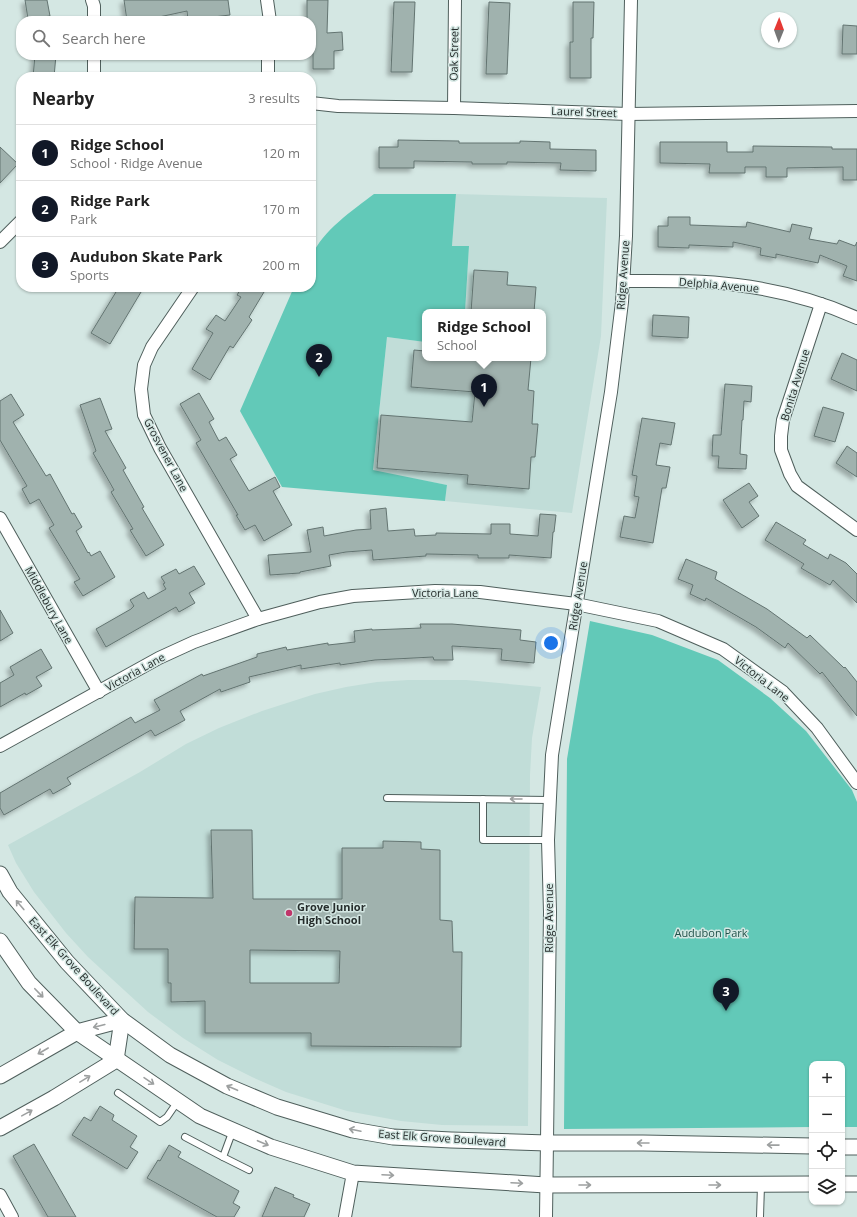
<!DOCTYPE html>
<meta charset="utf-8">
<style>
:root{--surface:#fff;--page:#f2f2f2;--text:#222;--muted:#767676;--line:#e0e0e0;--accent:#111827}
body{margin:0;font-family:"Open Sans",sans-serif;background:var(--page);color:var(--text)}
.controls{position:absolute;right:12px;bottom:12px;display:grid;overflow:hidden;border-radius:8px;box-shadow:0 1px 3px #0004}
.controls button{width:36px;height:36px;display:grid;place-items:center;padding:0;border:0;border-bottom:1px solid var(--line);background:var(--surface);color:var(--text);font:20px sans-serif}
.compass{position:absolute;left:761px;top:12px;width:36px;height:36px;border-radius:50%;background:var(--surface);box-shadow:0 1px 3px #0004;rotate:1deg}
.you{position:absolute;left:551px;top:643px;width:14px;height:14px;margin:-10px;border:3px solid #fff;border-radius:50%;background:#1a73e8;box-shadow:0 0 0 6px #1a73e833}
.badge{display:grid;place-items:center;width:26px;height:26px;border-radius:50%;background:var(--accent);color:#fff;font-size:13px;font-weight:700}
.pin{position:absolute;translate:-50% -33px;filter:drop-shadow(0 1px 2px #0008)}
.pin::after{content:'';position:absolute;top:21px;width:14px;height:12px;background:inherit;clip-path:polygon(0 0,100% 0,50% 100%)}
.popup{position:absolute;left:422px;top:309px;width:124px;height:52px;box-sizing:border-box;display:grid;place-content:center;border-radius:8px;background:var(--surface);filter:drop-shadow(0 1px 3px #0005);font-size:13px;white-space:nowrap;color:var(--muted)}
.popup b{font-size:15px;color:var(--text)}
.popup::after{content:'';position:absolute;left:50%;top:100%;margin-left:-8px;border:8px solid transparent;border-top-color:var(--surface)}
.list{margin:0;padding:0;list-style:none}
h2{display:flex;justify-content:space-between;align-items:center;height:52px;margin:0;padding:0 16px;font-size:17px}
h2 small{font-size:13px;font-weight:400;color:var(--muted)}
.list li{display:grid;grid-template-columns:26px 1fr auto;gap:12px;align-items:center;box-sizing:border-box;height:56px;padding:0 16px;border-top:1px solid var(--line)}
.list b{display:block;font-size:15px;white-space:nowrap}
.list p{margin:0;font-size:13px;white-space:nowrap;color:var(--muted)}
.list em{font-size:13px;font-style:normal;color:var(--muted)}
.icon{flex:none;width:22px;height:22px;fill:none;stroke:currentColor;stroke-width:2;stroke-linecap:round;stroke-linejoin:round}
.map{position:relative;flex:none;width:857px;height:1217px;overflow:hidden}
.search{position:absolute;background:var(--surface);box-shadow:0 1px 3px #0004;left:16px;top:16px;width:300px;height:44px;display:flex;align-items:center;gap:10px;box-sizing:border-box;padding:0 14px;border-radius:16px;color:var(--muted);font-size:15px}
.panel{position:absolute;background:var(--surface);box-shadow:0 1px 3px #0004;left:16px;top:72px;width:300px;height:220px;border-radius:16px}
.map>svg:first-child{display:block}
.built{fill:#c1ddd8}
.green{fill:#62c9b8}
.building{fill:#a0b2ae;stroke:#637471;fill-rule:evenodd;filter:url(#shadow)}
.lines{fill:none;stroke-linecap:round;stroke-linejoin:round}
.service-casing{stroke:#4f5f5c;stroke-width:8}
.minor-casing{stroke:#4f5f5c;stroke-width:14}
.tertiary-casing{stroke:#4f5f5c;stroke-width:17}
.service{stroke:#fff;stroke-width:6}
.minor{stroke:#fff;stroke-width:12}
.tertiary{stroke:#fff;stroke-width:15}
.oneway{stroke:#9da0a0}
.poi-dot{fill:#c0356a;stroke:#d4e7e3;stroke-width:1.5}
.labels{text-anchor:middle;stroke-width:3;stroke-linejoin:round;paint-order:stroke}
.street-label{font-size:11px;fill:#262d2c;stroke:#d4e7e3}
.poi-label{font-size:11px;font-weight:bold;fill:#262d2c;stroke:#d4e7e3;text-anchor:start}
.park-label{font-size:11px;fill:#1f5149;stroke:#d4e7e3}
</style>
<div class="map">
<svg width="857" height="1217" viewBox="0 0 857 1217">
<defs>
<filter id="shadow"><feDropShadow dx="-3.5" dy="3.5" stdDeviation="2" flood-color="#0004"/></filter>
</defs>
<rect width="100%" height="100%" fill="#d4e7e3"/>
<g class="built">
<path d="M456,194L607,198L601,336L572,513L445,501L447,485L373,471L387,337L425,342V358H543V312H465L469,247L452,246Z"/>
<path d="M408,680H466L541,687L532,738L530,775L528,1126L442,1125L401,1121L347,1111L286,1092L252,1077L218,1060L183,1038L148,1012L88,957L66,933L34,892L16,863L8,845L140,772L186,744L219,728L262,711L315,694L346,687L377,682Z"/>
</g>
<g class="green">
<path d="M374,194H456L452,246H469L465,312H425V342L387,337L373,470L447,485L445,501L282,487L240,411L294,287H311C311,279 309,263 312,256C322,231 353,210 374,194Z"/>
<path d="M590,621L652,635L718,660L770,698L806,731L852,790L857,802V1127H842V1064H812V1127L564,1129L567,759Z"/>
</g>
<g class="building">
<path d="M25,0H47L50,16L28,19Z"/>
<path d="M124,0H228L230,15L188,20L187,11L159,17V21H127Z"/>
<path d="M307,0H328L327,33L342,32L343,50L334,51V69H313V51H311V21H307Z"/>
<path d="M394,2H415L412,72H391Z"/>
<path d="M489,2L510,3L507,74H486Z"/>
<path d="M573,2H594L593,38H591V78H570V42H573Z"/>
<path d="M843,25L857,26V54H842Z"/>
<path d="M35,55H56L54,77H33Z"/>
<path d="M398,140L459,141V143H520V141L550,142V149L596,150V171L560,170L561,163L507,162V164H472V162L414,161V168H379V147H398Z"/>
<path d="M660,142H727V152H753V146L832,147V149H857V180H843V167L787,168V177H766V167H745V173H709L710,164L660,163Z"/>
<path d="M0,147L18,164L0,183Z"/>
<path d="M668,217H690V225L746,227L747,222L790,232L792,224L812,228L809,239L837,244L839,240L855,246L857,242V281L843,276L847,266L820,255L818,263L776,254V258L760,255L761,248L733,242V247L689,245V248L658,247V226H668Z"/>
<path d="M474,270L508,272L507,285L536,287L534,312H471Z"/>
<path d="M119,287H144L110,344L91,333Z"/>
<path d="M242,287H267L249,317L252,320L233,348L230,346L210,380L192,369L213,333L206,329L216,315L225,321L241,297L237,295Z"/>
<path d="M653,315L689,317L688,338L652,336Z"/>
<path d="M414,350L425,351V358H531L528,390L534,391L532,424H538L535,457H531L529,489L467,484L468,475L377,468L381,415L472,422L475,392L411,387Z"/>
<path d="M842,353L857,360V391L831,379Z"/>
<path d="M725,384L752,386L751,402L744,401L743,420H742L740,454L747,455L746,469L718,468L719,456H712L713,435H721Z"/>
<path d="M199,393L214,419L209,422L219,441L226,437L237,455L230,459L249,491L275,477L280,487L273,491L292,525L264,541L255,525L245,530L236,515H238L196,443L201,440L180,404Z"/>
<path d="M11,394L24,415L13,422L46,476L50,474L72,514L74,513L82,527L76,531L88,553L89,552L91,556L100,551L115,577L83,596L74,582L80,579L49,528L54,525L39,499L30,504L22,489L27,486L0,440V401Z"/>
<path d="M100,398L112,429L105,431L126,468L123,470L144,507L142,508L164,545L146,556L130,530L133,529L111,492L114,490L93,453L96,451L80,405Z"/>
<path d="M823,407L844,413L835,442L814,436Z"/>
<path d="M642,418L675,423L671,445L660,443L656,465L670,467L666,488H662L653,543L620,537L624,516L635,518L639,497L634,496L637,476L632,475Z"/>
<path d="M847,446L857,453V477L836,463Z"/>
<path d="M749,483L758,496L749,502L759,516L742,528L723,500Z"/>
<path d="M386,508L388,531L414,529L415,536L436,535V533L491,534V524H510V534L538,536L540,514L556,515L554,532H553L551,558L509,555V558H478V555L426,554V556L373,560L372,550L346,552L329,555L331,566L300,572V573L270,575L268,555L311,552L307,530L323,527L324,536L356,530L371,529L370,510Z"/>
<path d="M776,522L806,540L803,544L828,559L830,554L846,563L857,574V603L833,580L830,585L801,568L804,564L765,540Z"/>
<path d="M686,559L717,572L715,579L767,609L807,638L810,635L844,668L845,667L857,682V716L822,672L820,674L788,643L785,648L756,627L706,598L705,601L690,594L693,585L678,579Z"/>
<path d="M194,566L205,584L189,593L195,603L179,612L176,607L106,647L96,629L131,609L134,606L130,600L144,592L148,599L166,589L163,584L165,583L161,577L176,569L179,574Z"/>
<path d="M0,610L13,633L0,641Z"/>
<path d="M420,624H452L521,630L520,640L536,642L534,663L501,660L502,649L452,646L453,660H434L433,657L375,660L340,665V663L301,669V665L249,677L250,682L221,692L220,689L180,711L185,720L155,736L151,730L67,778L71,784L53,794L50,789L4,815L0,808V793L131,717L135,723L160,710L154,700L202,674L203,676L257,657V654L286,647L287,650L328,643V645L355,642L354,631L372,629V630L421,628Z"/>
<path d="M41,649L52,668L36,677L42,686L26,695L25,693L0,707V683L14,675L10,667Z"/>
<path d="M211,830H252L253,899H342V848H383V841L421,842V849L440,850V920L452,921L453,952H462L461,1047L311,1046V1033H205V1001L171,1002V983H168V949H134L135,897L213,898ZM250,950L340,951L339,983H250Z"/>
<path d="M100,1106L114,1115L112,1120L137,1136L130,1147L138,1152L127,1169L72,1135L84,1117L91,1121Z"/>
<path d="M34,1144L76,1217H48L13,1156Z"/>
<path d="M169,1145L181,1152L178,1157L239,1191L233,1203L240,1207L234,1217H217L147,1178L158,1160L160,1161Z"/>
<path d="M275,1187L294,1195L293,1197L310,1204L304,1217H262Z"/>
</g>
<g class="lines">
<defs>
<g id="service">
<path d="M387,798L549,800"/>
<path d="M483,799V840H548"/>
<path d="M118,1093L160,1122L167,1117L178,1101"/>
<path d="M185,1137L223,1157L233,1130"/>
<path d="M223,1157L249,1170"/>
<path d="M760,1217L761,1185"/>
</g>
<g id="minor">
<path d="M92,0L94,6V21"/>
<path d="M267,0L270,21"/>
<path d="M94,77V55"/>
<path d="M268,77V55"/>
<path d="M311,103L338,106L454,108L628,114L857,111"/>
<path d="M454,108L455,0"/>
<path d="M0,242L21,221"/>
<path d="M624,281C661,281 699,280 737,285C777,290 820,301 857,318"/>
<path d="M193,287L152,347L144,365L141,389L144,415L160,448L258,619"/>
<path d="M821,304L783,420L781,436V450L790,474L797,486L857,530"/>
<path d="M0,518L99,692"/>
<path d="M0,746L159,658L194,642L258,619L320,602L353,596L435,591L480,592L576,604L658,621L723,649L783,692L817,728L857,783"/>
<path d="M0,1195L12,1217"/>
<path d="M345,1217L353,1173"/>
<path d="M546,1217L550,912L548,840L552,755L611,392L622,302L626,236L631,0"/>
</g>
<g id="tertiary">
<path d="M0,874L10,892L67,962L122,1020L170,1055L227,1086L277,1107L353,1130L393,1137L451,1140L547,1143H643L812,1146"/>
<path d="M0,941L29,983L77,1032L200,1116L271,1147L353,1173L546,1185L812,1184"/>
<path d="M0,1076L77,1032L122,1020L116,1060L54,1098L0,1128"/>
<path d="M842,1147H857"/>
<path d="M842,1184H857"/>
</g>
</defs>
<use href="#service" class="service-casing"/>
<use href="#minor" class="minor-casing"/>
<use href="#tertiary" class="tertiary-casing"/>
<use href="#service" class="service"/>
<use href="#minor" class="minor"/>
<use href="#tertiary" class="tertiary"/>
</g>
<defs><path id="oneway-shaft" d="M-6 0H5M1.5-3L5.5 0L1.5 3" fill="none" stroke-width="1.6" stroke-linecap="round" stroke-linejoin="round"/></defs>
<g class="oneway">
<use href="#oneway-shaft" transform="translate(516 799) rotate(-180)"/>
<use href="#oneway-shaft" transform="translate(20 905) rotate(-130)"/>
<use href="#oneway-shaft" transform="translate(39 993) rotate(46)"/>
<use href="#oneway-shaft" transform="translate(99 1026) rotate(166)"/>
<use href="#oneway-shaft" transform="translate(43 1051) rotate(150)"/>
<use href="#oneway-shaft" transform="translate(85 1079) rotate(-31)"/>
<use href="#oneway-shaft" transform="translate(149 1081) rotate(34)"/>
<use href="#oneway-shaft" transform="translate(232 1088) rotate(-157)"/>
<use href="#oneway-shaft" transform="translate(27 1113) rotate(-29)"/>
<use href="#oneway-shaft" transform="translate(355 1130) rotate(-168)"/>
<use href="#oneway-shaft" transform="translate(263 1143) rotate(23)"/>
<use href="#oneway-shaft" transform="translate(643 1143) rotate(-180)"/>
<use href="#oneway-shaft" transform="translate(773 1145) rotate(-179)"/>
<use href="#oneway-shaft" transform="translate(388 1175) rotate(3)"/>
<use href="#oneway-shaft" transform="translate(517 1183) rotate(3)"/>
<use href="#oneway-shaft" transform="translate(585 1185)"/>
<use href="#oneway-shaft" transform="translate(715 1185)"/>
</g>
<circle class="poi-dot" cx="289" cy="913" r="4"/>
<g class="labels">
<g class="street-label">
<text transform="translate(454 54) rotate(-89)" y="4">Oak Street</text>
<text transform="translate(584 112) rotate(2)" y="4">Laurel Street</text>
<text transform="translate(623 275) rotate(-86)" y="4">Ridge Avenue</text>
<text transform="translate(719 285) rotate(5)" y="4">Delphia Avenue</text>
<text transform="translate(795 385) rotate(-73)" y="4">Bonita Avenue</text>
<text transform="translate(166 455) rotate(62)" y="4">Grosvener Lane</text>
<text x="445" y="597">Victoria Lane</text>
<text transform="translate(578 596) rotate(-81)" y="4">Ridge Avenue</text>
<text transform="translate(49 605) rotate(61)" y="4">Middlebury Lane</text>
<text transform="translate(135 672) rotate(-29)" y="4">Victoria Lane</text>
<text transform="translate(762 679) rotate(38)" y="4">Victoria Lane</text>
<text transform="translate(549 918) rotate(-90)" y="4">Ridge Avenue</text>
<text transform="translate(74 966) rotate(48)" y="4">East Elk Grove Boulevard</text>
<text transform="translate(442 1138) rotate(4)" y="4">East Elk Grove Boulevard</text>
</g>
<g class="poi-label">
<text x="297" y="911">Grove Junior<tspan x="297" dy="13">High School</tspan></text>
</g>
<g class="park-label">
<text x="711" y="937">Audubon Park</text>
</g>
</g>
</svg>
<div class="controls">
<button>+</button>
<button>−</button>
<button><svg class="icon" aria-label="locate" viewBox="0 0 24 24"><circle cx="12" cy="12" r="6"/><path d="M12 2v4M12 18v4M2 12h4M18 12h4"/></svg></button>
<button><svg class="icon" aria-label="layers" viewBox="0 0 24 24"><path d="M12 4l9 5-9 5-9-5zM3 14l9 5 9-5"/></svg></button>
</div>
<svg class="compass" viewBox="-18 -18 36 36"><path d="M0-13l5 13h-10z" fill="#e53935"/><path d="M0 13l5-13h-10z" fill="#767676"/></svg>
<div class="you"></div>
<div class="pin badge" style="left:484px;top:407px">1</div>
<div class="popup"><b>Ridge School</b>School</div>
<div class="pin badge" style="left:319px;top:377px">2</div>
<div class="pin badge" style="left:726px;top:1011px">3</div>
<div class="search"><svg class="icon" aria-label="search" viewBox="0 0 24 24"><circle cx="10" cy="10" r="6"/><path d="M15 15l6 6"/></svg>Search here</div>
<section class="panel">
<h2>Nearby<small>3 results</small></h2>
<ul class="list">
<li><span class="badge">1</span><div><b>Ridge School</b><p>School · Ridge Avenue</p></div><em>120 m</em></li>
<li><span class="badge">2</span><div><b>Ridge Park</b><p>Park</p></div><em>170 m</em></li>
<li><span class="badge">3</span><div><b>Audubon Skate Park</b><p>Sports</p></div><em>200 m</em></li>
</ul>
</section>
</div>
